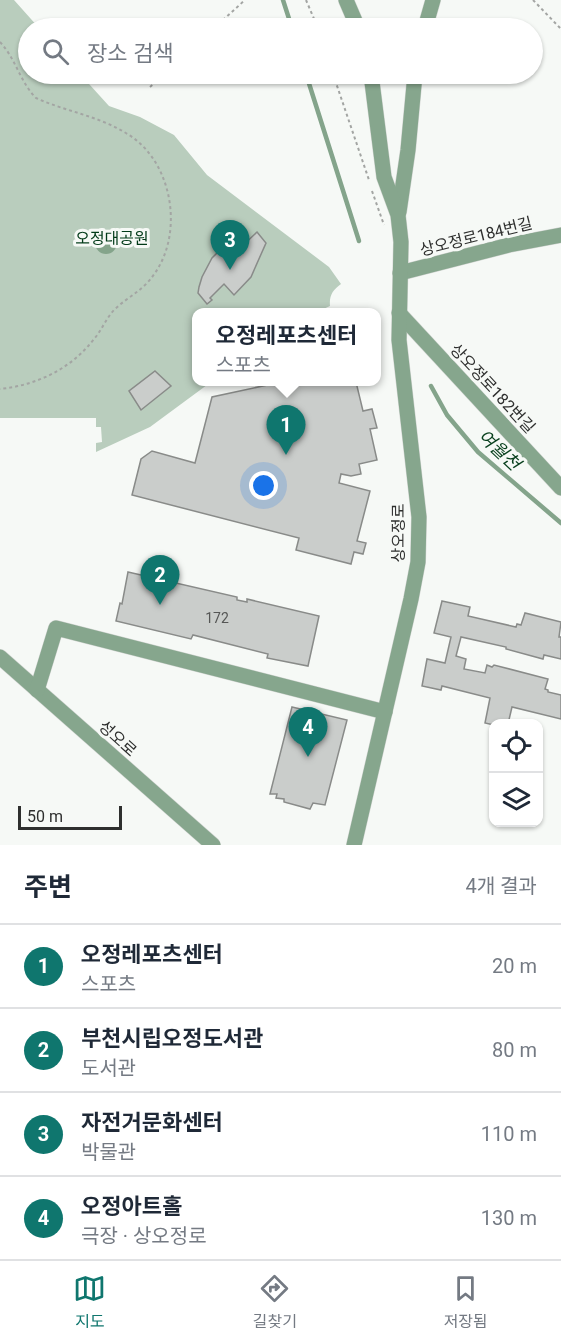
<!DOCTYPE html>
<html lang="ko">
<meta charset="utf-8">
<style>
:root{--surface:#fff;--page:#f6f6f7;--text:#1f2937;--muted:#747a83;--line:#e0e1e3;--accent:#0f766e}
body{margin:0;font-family:Roboto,"Noto Sans KR",sans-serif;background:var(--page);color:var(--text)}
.controls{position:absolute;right:18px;bottom:18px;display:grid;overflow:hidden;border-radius:12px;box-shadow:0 2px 4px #0004}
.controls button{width:54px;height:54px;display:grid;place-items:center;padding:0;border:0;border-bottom:2px solid var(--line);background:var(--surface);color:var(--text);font:30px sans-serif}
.scale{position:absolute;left:18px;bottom:15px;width:104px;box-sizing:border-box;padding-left:6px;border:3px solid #2e2f2e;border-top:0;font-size:16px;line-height:21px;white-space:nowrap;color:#2e2f2e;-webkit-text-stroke:4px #f6f9f6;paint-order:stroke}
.you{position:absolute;left:264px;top:486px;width:21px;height:21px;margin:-15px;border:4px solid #fff;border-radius:50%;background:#1a73e8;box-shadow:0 0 0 9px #1a73e833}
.badge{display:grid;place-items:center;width:39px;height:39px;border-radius:50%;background:var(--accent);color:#fff;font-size:20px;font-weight:700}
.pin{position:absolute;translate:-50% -50px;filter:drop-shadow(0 2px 3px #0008)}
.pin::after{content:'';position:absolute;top:32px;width:21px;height:18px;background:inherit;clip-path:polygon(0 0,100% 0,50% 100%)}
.popup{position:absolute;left:192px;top:308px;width:189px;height:78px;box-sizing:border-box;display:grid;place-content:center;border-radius:12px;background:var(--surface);filter:drop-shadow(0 2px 4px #0005);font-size:20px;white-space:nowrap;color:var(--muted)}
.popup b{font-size:22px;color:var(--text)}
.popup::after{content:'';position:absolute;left:50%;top:100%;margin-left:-12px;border:12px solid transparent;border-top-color:var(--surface)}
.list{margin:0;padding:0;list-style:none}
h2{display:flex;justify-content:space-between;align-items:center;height:78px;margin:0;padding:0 24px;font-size:26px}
h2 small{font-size:20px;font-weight:400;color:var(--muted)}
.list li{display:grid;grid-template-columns:39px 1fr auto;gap:18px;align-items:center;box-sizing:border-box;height:84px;padding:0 24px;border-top:2px solid var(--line)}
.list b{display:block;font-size:22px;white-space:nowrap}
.list p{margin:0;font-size:20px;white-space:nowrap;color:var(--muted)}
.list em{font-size:20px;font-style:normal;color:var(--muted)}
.icon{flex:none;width:33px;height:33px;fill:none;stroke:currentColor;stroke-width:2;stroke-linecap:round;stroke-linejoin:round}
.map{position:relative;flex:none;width:561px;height:845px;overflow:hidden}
.search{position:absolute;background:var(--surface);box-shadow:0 2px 4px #0004;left:18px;right:18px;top:18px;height:66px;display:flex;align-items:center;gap:15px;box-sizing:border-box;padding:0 21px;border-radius:33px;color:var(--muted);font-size:22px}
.sheet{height:414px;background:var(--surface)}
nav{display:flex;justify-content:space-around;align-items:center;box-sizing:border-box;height:84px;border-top:2px solid var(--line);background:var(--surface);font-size:16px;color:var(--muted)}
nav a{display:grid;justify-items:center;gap:3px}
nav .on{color:var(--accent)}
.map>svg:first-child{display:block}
.green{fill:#b9cdbd}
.water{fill:#84a48b}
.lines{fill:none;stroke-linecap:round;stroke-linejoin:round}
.stream{stroke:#84a48b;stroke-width:4.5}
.building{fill:#cacdcb;stroke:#898b89;stroke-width:1.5}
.minor-casing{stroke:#d2d5d2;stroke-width:16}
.path{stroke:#a3a5a3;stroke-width:2;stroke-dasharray:3 3;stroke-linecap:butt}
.minor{stroke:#86a68d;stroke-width:15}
.labels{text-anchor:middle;stroke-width:6;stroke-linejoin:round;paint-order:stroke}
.number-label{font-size:14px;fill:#555655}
.street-label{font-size:16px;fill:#2e2f2e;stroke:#f6f9f6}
.park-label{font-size:16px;fill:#013a18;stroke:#f6f9f6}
.water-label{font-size:18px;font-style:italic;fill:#073f1c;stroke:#f6f9f6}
</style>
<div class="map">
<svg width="561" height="845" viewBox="0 0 561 845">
<rect width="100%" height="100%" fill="#f6f9f6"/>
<path class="green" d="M0,0H14L39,28H28V74H80L109,106L140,117L174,135L207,175L329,267L341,284C333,290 329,295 330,306L317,312H196V382H211L150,427L96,452V443L102,442L101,427H96V418H0Z"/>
<circle class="water" cx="106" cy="243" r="11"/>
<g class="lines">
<g class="stream">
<path d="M283,0L292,28"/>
<path d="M306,74L359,241"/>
<path d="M431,386L447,415L478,452L561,523"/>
</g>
</g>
<g class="building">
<path d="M257,232L266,243L251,277L234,295L224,284L210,298L212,300L207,304L198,293L199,287L202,277L212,258L229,241L237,251Z"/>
<path d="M155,371L171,386L141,410L129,391Z"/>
<path d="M281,382H356L363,411L372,409L377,428L370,429L377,460L359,464L361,474L351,476L341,474L339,483L370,491L357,541L366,543L363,554L354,552L351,564L296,550L299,538L132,495L141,459L152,451L195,463L212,397Z"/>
<path d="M128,572L237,597V600L247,602V599L319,616L308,666L267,658L268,654L193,635L191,639L116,621L120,603L122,604Z"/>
<path d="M442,601L470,607L468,616L516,627L517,624L521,625L525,613L561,622L559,637H561V659L544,655L543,659L506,649V647L461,637L456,656L466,659L464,669L485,673L487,665L492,667L494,665L548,679L545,689L548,690V692L561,695V719L512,707L508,724H494V725L485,723L490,698L442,686L441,690L422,686L427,659L445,663L451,637L434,633Z"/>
<path d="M292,707L347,720L325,805L313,803L310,809L284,802V799L276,798L277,794H270Z"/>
</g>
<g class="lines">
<defs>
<g id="minor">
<path d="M346,0L358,28"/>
<path d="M425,28L433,0"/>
<path d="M399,212L408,150L415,74"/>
<path d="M400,273L509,245L561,235"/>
<path d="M399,313L561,488"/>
<path d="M0,657L213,845"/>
<path d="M37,690L56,628L385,712"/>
<path d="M354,845L411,599L418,562L419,517L399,340L401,242L398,215L384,177L371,74"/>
</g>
</defs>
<use href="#minor" class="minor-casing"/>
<g class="path">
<path d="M306,0L318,28"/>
<path d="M533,0L561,29"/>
<path d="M214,28L245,0"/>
<path d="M0,42C16,59 20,82 36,98C67,112 100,116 129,135C172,162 184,231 155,273C142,292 130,295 115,309C106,318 102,330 94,339C71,369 37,385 0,389"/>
<path d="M333,74L369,180"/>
<path d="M150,87L165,74"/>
<path d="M372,191L384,225"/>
</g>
<use href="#minor" class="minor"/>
</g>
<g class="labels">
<g class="number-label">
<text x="217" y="623">172</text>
</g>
<g class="street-label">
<text transform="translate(476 236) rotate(-14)" y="6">상오정로184번길</text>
<text transform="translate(493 388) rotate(47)" y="6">상오정로182번길</text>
<text transform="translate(398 533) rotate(-90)" y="6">상오정로</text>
<text transform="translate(118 738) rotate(42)" y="6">성오로</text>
</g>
<g class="park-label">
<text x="112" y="244">오정대공원</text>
</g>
<g class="water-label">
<text transform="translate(499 450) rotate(43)" y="6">여월천</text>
</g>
</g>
</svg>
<div class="controls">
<button><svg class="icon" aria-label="locate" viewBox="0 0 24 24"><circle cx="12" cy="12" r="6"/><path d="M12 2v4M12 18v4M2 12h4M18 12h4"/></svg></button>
<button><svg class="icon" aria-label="layers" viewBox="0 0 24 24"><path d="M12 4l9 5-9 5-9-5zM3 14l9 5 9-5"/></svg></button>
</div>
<div class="scale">50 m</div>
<div class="you"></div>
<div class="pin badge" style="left:286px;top:455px">1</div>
<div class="popup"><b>오정레포츠센터</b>스포츠</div>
<div class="pin badge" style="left:160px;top:605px">2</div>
<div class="pin badge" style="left:230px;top:270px">3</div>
<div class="pin badge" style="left:308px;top:757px">4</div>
<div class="search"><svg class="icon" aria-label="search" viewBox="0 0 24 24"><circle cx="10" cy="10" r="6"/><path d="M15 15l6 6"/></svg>장소 검색</div>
</div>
<section class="sheet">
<h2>주변<small>4개 결과</small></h2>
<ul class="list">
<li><span class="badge">1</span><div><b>오정레포츠센터</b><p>스포츠</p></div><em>20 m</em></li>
<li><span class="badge">2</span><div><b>부천시립오정도서관</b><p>도서관</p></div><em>80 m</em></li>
<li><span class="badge">3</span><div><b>자전거문화센터</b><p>박물관</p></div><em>110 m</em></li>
<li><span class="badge">4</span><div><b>오정아트홀</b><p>극장 · 상오정로</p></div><em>130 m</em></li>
</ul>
</section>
<nav>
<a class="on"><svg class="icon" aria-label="map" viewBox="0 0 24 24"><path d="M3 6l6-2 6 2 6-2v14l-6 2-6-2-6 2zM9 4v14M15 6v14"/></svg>지도</a>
<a><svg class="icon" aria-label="directions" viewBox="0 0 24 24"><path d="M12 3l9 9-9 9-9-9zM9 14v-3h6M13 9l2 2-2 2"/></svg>길찾기</a>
<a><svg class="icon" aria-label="saved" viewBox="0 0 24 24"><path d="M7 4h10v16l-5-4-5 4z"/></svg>저장됨</a>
</nav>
